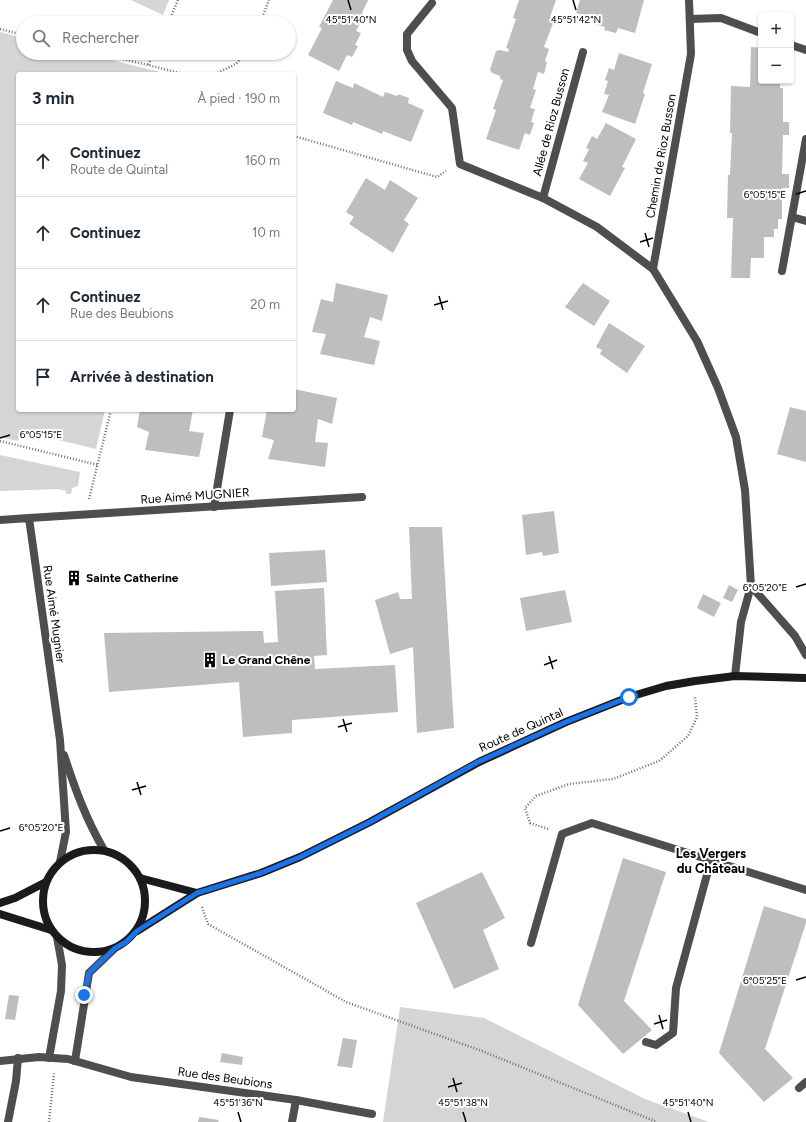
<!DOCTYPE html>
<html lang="fr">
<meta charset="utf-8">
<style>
:root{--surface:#fff;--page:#f6f6f7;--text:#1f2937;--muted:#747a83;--line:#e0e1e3}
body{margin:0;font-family:Figtree,sans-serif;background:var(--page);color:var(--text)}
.controls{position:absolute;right:12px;top:12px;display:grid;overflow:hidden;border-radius:4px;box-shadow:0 1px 3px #0004}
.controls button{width:36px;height:36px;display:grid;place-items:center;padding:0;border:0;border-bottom:1px solid var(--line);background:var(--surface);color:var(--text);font:20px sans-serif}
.stop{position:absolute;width:12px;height:12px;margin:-9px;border:3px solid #1a73e8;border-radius:50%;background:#fff}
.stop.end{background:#1a73e8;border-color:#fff;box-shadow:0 1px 4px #0008}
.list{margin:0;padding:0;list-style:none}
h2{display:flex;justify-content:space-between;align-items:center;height:52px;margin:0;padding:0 16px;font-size:17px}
h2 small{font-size:13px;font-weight:400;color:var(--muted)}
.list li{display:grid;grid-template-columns:26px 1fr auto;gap:12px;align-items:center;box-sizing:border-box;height:72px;padding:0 16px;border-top:1px solid var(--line)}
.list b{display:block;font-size:15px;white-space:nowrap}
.list p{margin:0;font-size:13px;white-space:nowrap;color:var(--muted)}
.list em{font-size:13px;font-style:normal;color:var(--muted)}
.icon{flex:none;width:22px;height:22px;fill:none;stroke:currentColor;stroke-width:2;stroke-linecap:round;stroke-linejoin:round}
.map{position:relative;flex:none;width:806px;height:1122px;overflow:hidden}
.search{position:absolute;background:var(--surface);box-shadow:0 1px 3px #0004;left:16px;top:16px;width:280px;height:44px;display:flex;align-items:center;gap:10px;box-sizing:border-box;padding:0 14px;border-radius:22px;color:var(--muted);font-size:15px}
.panel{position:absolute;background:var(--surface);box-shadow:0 1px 3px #0004;left:16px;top:72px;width:280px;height:340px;border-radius:4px}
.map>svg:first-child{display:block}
.green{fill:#d5d5d5}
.building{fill:#bebebe}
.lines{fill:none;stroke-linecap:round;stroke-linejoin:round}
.path{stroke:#707070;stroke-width:2.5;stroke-dasharray:1 2;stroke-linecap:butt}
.lane{stroke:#4e4e4e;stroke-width:8}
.street{stroke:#4e4e4e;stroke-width:8}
.secondary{stroke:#1b1b1b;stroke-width:8}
.route{stroke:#1a73e8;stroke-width:5}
.ticks{fill:none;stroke:#000;stroke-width:1.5}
.labels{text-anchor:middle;stroke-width:4;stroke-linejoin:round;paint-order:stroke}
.street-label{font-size:12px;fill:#000;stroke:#fff}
.poi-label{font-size:12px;font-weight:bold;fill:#000;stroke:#fff;text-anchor:start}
.neighbourhood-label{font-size:13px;font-weight:bold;fill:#000;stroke:#fff}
.ticks-label{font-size:10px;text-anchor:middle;fill:#000;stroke:#fff;stroke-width:4;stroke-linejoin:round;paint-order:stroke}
</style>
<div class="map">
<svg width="806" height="1122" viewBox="0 0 806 1122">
<rect width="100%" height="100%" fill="#fff"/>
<g class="green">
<path d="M131,0H169L163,15Z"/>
<path d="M0,32L23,38V53H83L168,74H18V410H105L96,449L21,431L18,441L0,437Z"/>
<path d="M0,455L80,472L78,486L72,488L71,494H66V491L58,489L0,491Z"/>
<path d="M400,1007L484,1018L645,1099L709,1122H383Z"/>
</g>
<g class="building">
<path d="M333,0H368L362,13L364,15L356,31L361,33L355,45L358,46L352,57L347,55L339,71L308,55L322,28L319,27Z"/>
<path d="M519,0H556L550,17L555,18L544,47L549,49L545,61L547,62L544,74L538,72L533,89L536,90L530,108L535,109L531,122L534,123L530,135L525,133L519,150L486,139L496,110L493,109L503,80L500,79V76L492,73L490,70L496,51L500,50L508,52L509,49L506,48L516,19L513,18Z"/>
<path d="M580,0H644L635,33L618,28L616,33L604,30L605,27L592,23L593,18L576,13Z"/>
<path d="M751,47L761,48V81H780V88H783V122H789V135H783L782,174H789V188H782V219H778V229H774V237H764V258H751L750,278H731L733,218H727L728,175H730L732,133H730L731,86L750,87Z"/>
<path d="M619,53L652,64L643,93L645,94L635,124L602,112L609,95L604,94L608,81L605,80L609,68L614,70Z"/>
<path d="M336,81L353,88L354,83L383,97L385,92L397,96L398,94L409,98L408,103L424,110L411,142L383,131L382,134L353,122L352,125L323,113Z"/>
<path d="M606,123L636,139L622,167L625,168L610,196L579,179L588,163L583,161L589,149L586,148L592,136L597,139Z"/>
<path d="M366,178L385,190L390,180L418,198L404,220L409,224L393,253L349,224L354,217L346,212Z"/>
<path d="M336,283L388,295L382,321L370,317L364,337L380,341L374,365L320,354L326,334L312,332L321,299L333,302Z"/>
<path d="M583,283L610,301L594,326L565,307Z"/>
<path d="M609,323L645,346L627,373L600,354L602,350L596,347Z"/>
<path d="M294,389L337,398L332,424L318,419L315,442L328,443L325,467L268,459L274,440L262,437L267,410H294Z"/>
<path d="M790,407L806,411V462L777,454Z"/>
<path d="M140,410H193L189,431L204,433L199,457L145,450L149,432L137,427Z"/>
<path d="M554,511L559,553L543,556L542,552L526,555L522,515Z"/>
<path d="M409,527H442L454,728L417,733L413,647L390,654L375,600L398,592L400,599H412Z"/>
<path d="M325,550L327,582L271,586L269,553Z"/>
<path d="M77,570L79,584L71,585L69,571Z"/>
<path d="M729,585L738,590L732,602L723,598Z"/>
<path d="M324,588L327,655L314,656L315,669L395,665L398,712L292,720V733L243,737L239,682L109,692L104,633L263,631L264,643L278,642L275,591Z"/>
<path d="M565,590L572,622L526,631L520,598Z"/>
<path d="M703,594L721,603L714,617L697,608Z"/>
<path d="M623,858L666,872L624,1001L652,1030L623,1054L578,1005Z"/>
<path d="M482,872L505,918L483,930L499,969L454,989L416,903Z"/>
<path d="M764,906L806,919V923L765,1049L793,1078L764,1102L719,1053Z"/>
<path d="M9,995L19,996L15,1020L5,1019Z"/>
<path d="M343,1038L357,1040L352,1068L337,1066Z"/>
<path d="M222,1053L243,1057L242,1065L220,1062Z"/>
<path d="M199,1117L219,1120L218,1122H198Z"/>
</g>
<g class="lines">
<g class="path">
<path d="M168,23L178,0"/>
<path d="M260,23L269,0"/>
<path d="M0,29L23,35"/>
<path d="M97,53L148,65"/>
<path d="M154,53L148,65L184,74"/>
<path d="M215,74L236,64L245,53"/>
<path d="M294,136L437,177L446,171"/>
<path d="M0,441L98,465"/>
<path d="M89,499L111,410"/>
<path d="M548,829L530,823L525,808L536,796L569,784L613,779L659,761L688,736L697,717L695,697"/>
<path d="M202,907L208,924L346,1002L482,1051L657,1122"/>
<path d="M49,1122L54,1073"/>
</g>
<g class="lane">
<path d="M214,507L230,410"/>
<path d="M646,1042L656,1045L673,1033L676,988L711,860"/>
<path d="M799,1088L806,1082"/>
<path d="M8,1122L16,1081L18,1058"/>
</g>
<g class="street">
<path d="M689,0L691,54L653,269L697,341L718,388L736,437L745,490L751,586L741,622L735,676"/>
<path d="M432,3L407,34V50L412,61L452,108L460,164L543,198L597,227L653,269"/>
<path d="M690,19L721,18L761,33"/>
<path d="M791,45L806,50"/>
<path d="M543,198L583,52"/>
<path d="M792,217L806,221"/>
<path d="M782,271L806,139"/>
<path d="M29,518L362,497"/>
<path d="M0,520L29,518L60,740L66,832L60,862"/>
<path d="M751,586L795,636L806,655"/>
<path d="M64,755C75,789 86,819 104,850"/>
<path d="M531,943L562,834L592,823L806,890"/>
<path d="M49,1058L61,991L62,965L57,937"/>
<path d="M0,1061L39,1057L68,1059L131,1077L296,1100L372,1114"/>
<path d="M75,1061L89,973L114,949"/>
<path d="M292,1122L296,1100"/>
</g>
<g class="secondary">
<circle cx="94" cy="901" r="51"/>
<path d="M140,878L197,893"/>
<path d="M0,903L15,898L46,882"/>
<path d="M0,914L51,930"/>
<path d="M137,931L197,893L261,873L300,857L370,822L479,762L566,722L629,697L666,686L695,681L735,676L806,678"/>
</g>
</g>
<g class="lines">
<path class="route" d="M84,995L89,973L114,949L126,942L137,931L197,893L261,873L300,857L370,822L478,762L566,722L629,697"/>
</g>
<path class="ticks" d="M348,0L351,10M573,0L576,10M796,194L806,191M645,233L649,247M640,242L653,238M439,296L443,310M434,305L448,301M0,438L10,435M796,587L806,584M549,656L553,669M544,665L557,660M343,719L347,732M338,727L352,723M137,782L141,795M132,790L146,786M0,831L10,828M796,980L806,977M659,1015L663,1029M654,1024L667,1020M453,1078L457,1092M448,1087L462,1083M238,1112L241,1122M463,1112L466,1122M688,1112L691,1122"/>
<defs>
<symbol id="building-bare" viewBox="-9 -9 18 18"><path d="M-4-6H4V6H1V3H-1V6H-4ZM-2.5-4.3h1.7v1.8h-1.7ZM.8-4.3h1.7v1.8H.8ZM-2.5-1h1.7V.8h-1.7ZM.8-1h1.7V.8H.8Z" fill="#000" stroke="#fff" stroke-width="2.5" paint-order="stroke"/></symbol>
</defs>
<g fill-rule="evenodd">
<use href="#building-bare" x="63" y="567" width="22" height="22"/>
<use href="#building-bare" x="199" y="649" width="22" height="22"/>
</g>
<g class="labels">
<g class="street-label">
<text transform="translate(551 122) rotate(-75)" y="4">Allée de Rioz Busson</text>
<text transform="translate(661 156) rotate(-80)" y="4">Chemin de Rioz Busson</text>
<text transform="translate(195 496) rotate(-4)" y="4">Rue Aimé MUGNIER</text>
<text transform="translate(54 614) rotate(82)" y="4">Rue Aimé Mugnier</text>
<text transform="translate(521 730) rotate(-24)" y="4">Route de Quintal</text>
<text transform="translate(225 1078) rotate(8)" y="4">Rue des Beubions</text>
</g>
<g class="poi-label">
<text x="86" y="582">Sainte Catherine</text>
<text x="222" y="664">Le Grand Chêne</text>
</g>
<g class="neighbourhood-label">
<text x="711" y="858">Les Vergers<tspan x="711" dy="15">du Château</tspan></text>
</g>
</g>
<g class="ticks-label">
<text x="351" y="23">45°51'40"N</text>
<text x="576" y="23">45°51'42"N</text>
<text x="765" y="198">6°05'15"E</text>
<text x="41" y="438">6°05'15"E</text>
<text x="765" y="591">6°05'20"E</text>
<text x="41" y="831">6°05'20"E</text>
<text x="765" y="984">6°05'25"E</text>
<text x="238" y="1106">45°51'36"N</text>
<text x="463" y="1106">45°51'38"N</text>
<text x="688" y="1106">45°51'40"N</text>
</g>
</svg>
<div class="controls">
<button>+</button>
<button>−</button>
</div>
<div class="stop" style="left:629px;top:697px"></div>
<div class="stop end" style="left:84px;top:995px"></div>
<div class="search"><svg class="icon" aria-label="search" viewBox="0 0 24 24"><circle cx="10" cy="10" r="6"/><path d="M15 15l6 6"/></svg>Rechercher</div>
<section class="panel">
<h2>3 min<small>À pied · 190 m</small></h2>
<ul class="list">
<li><svg class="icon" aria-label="ahead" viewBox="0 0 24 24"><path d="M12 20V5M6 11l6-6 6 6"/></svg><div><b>Continuez</b><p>Route de Quintal</p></div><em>160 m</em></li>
<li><svg class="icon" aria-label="ahead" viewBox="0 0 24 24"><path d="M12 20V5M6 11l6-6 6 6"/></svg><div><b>Continuez</b></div><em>10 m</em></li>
<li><svg class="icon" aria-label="ahead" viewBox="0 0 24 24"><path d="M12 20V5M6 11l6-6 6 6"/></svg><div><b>Continuez</b><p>Rue des Beubions</p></div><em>20 m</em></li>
<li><svg class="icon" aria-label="arrive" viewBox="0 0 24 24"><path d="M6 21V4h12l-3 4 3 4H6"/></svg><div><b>Arrivée à destination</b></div></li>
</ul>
</section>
</div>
